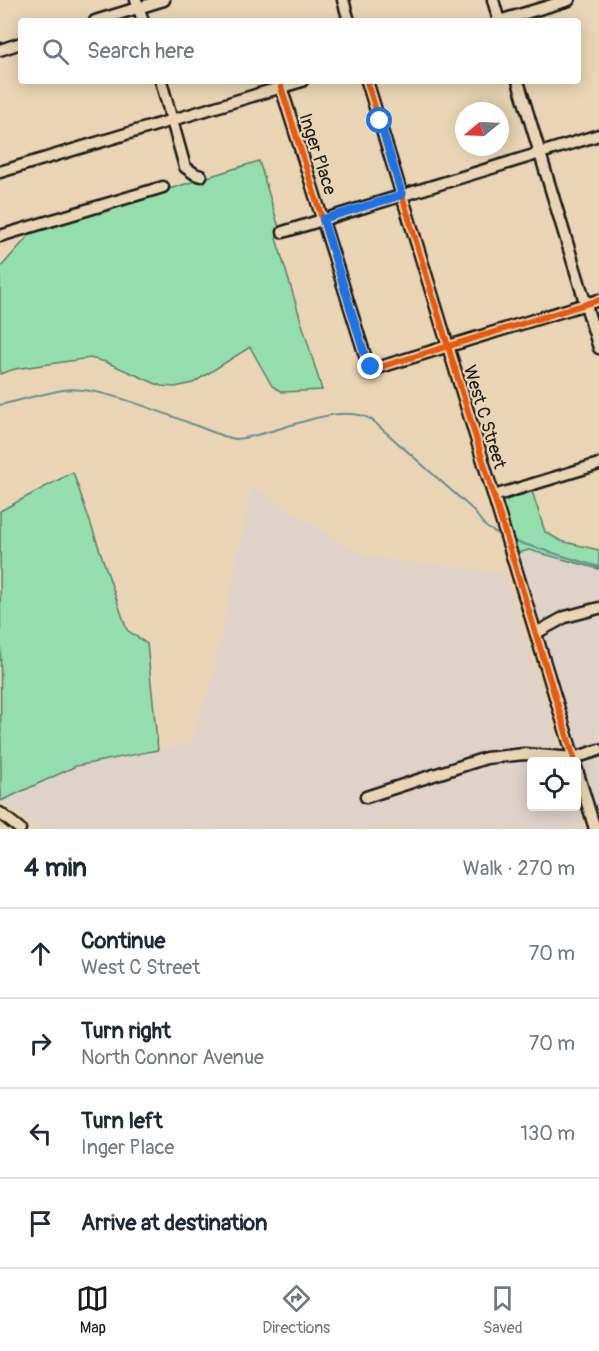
<!DOCTYPE html>
<meta charset="utf-8">
<style>
:root{--surface:#fff;--page:#f6f6f7;--text:#1f2937;--muted:#747a83;--line:#e0e1e3;--accent:#1c1c1c}
body{margin:0;font-family:Pangolin,sans-serif;background:var(--page);color:var(--text)}
.controls{position:absolute;right:18px;bottom:18px;display:grid;overflow:hidden;border-radius:6px;box-shadow:0 3px 15px #0003}
.controls button{width:54px;height:54px;display:grid;place-items:center;padding:0;border:0;border-bottom:2px solid var(--line);background:var(--surface);color:var(--text);font:30px sans-serif}
.compass{position:absolute;left:455px;top:102px;width:54px;height:54px;border-radius:50%;background:var(--surface);box-shadow:0 3px 15px #0003;rotate:251deg}
.stop{position:absolute;width:18px;height:18px;margin:-14px;border:4px solid #1a73e8;border-radius:50%;background:#fff}
.stop.end{background:#1a73e8;border-color:#fff;box-shadow:0 2px 6px #0008}
.list{margin:0;padding:0;list-style:none}
h2{display:flex;justify-content:space-between;align-items:center;height:78px;margin:0;padding:0 24px;font-size:26px}
h2 small{font-size:20px;font-weight:400;color:var(--muted)}
.list li{display:grid;grid-template-columns:39px 1fr auto;gap:18px;align-items:center;box-sizing:border-box;height:90px;padding:0 24px;border-top:2px solid var(--line)}
.list b{display:block;font-size:22px;white-space:nowrap}
.list p{margin:0;font-size:20px;white-space:nowrap;color:var(--muted)}
.list em{font-size:20px;font-style:normal;color:var(--muted)}
.icon{flex:none;width:33px;height:33px;fill:none;stroke:currentColor;stroke-width:2;stroke-linecap:round;stroke-linejoin:round}
.map{position:relative;flex:none;width:599px;height:829px;overflow:hidden}
.search{position:absolute;background:var(--surface);box-shadow:0 3px 15px #0003;left:18px;right:18px;top:18px;height:66px;display:flex;align-items:center;gap:15px;box-sizing:border-box;padding:0 21px;border-radius:6px;color:var(--muted);font-size:22px}
.sheet{height:438px;background:var(--surface)}
nav{display:flex;justify-content:space-around;align-items:center;box-sizing:border-box;height:84px;border-top:2px solid var(--line);background:var(--surface);font-size:16px;color:var(--muted)}
nav a{display:grid;justify-items:center;gap:3px}
nav .on{color:var(--accent)}
.map>svg:first-child{display:block}
.built{fill:#ded2c9}
.green{fill:#94deae;stroke:#587d65;stroke-width:1.5}
.lines{fill:none;stroke-linecap:round;stroke-linejoin:round}
.stream{stroke:#5f8e96;stroke-width:2}
.minor-casing{stroke:#1c1c1c;stroke-width:15}
.minor{stroke:#e9d5b3;stroke-width:10}
.cycleway-casing{stroke:#e9d5b3;stroke-width:10}
.cycleway{stroke:#e8590c;stroke-width:6}
.route{stroke:#1a73e8;stroke-width:8}
.labels{text-anchor:middle;stroke-width:4.5;stroke-linejoin:round;paint-order:stroke}
.street-label{font-size:18px;fill:#1c1c1c;stroke:#e9d5b3}
</style>
<div class="map">
<svg width="599" height="829" viewBox="0 0 599 829">
<rect width="100%" height="100%" fill="#e9d5b3"/>
<filter id="ink" filterUnits="userSpaceOnUse"><feTurbulence type="fractalNoise" baseFrequency=".0167" numOctaves="2"/><feDisplacementMap in="SourceGraphic" scale="12" xChannelSelector="R" yChannelSelector="G"/><feConvolveMatrix kernelMatrix="1 2 1 2 8 2 1 2 1" color-interpolation-filters="sRGB"/></filter>
<g filter="url(#ink)">
<g class="built">
<path d="M252,487L365,557L505,573L564,761L532,762V806H576L577,802L585,829H37L1,801L76,766L190,744L210,688Z"/>
<path d="M529,550L599,569V745L581,750L575,746L517,553Z"/>
<path d="M599,756V825L581,764L583,760Z"/>
</g>
<g class="green">
<path d="M259,161L280,231L276,238L322,390L282,392L272,386L250,347L193,383L175,387L161,386L106,362L90,358L15,369L0,374V268L32,232Z"/>
<path d="M73,472L127,630L147,644L158,750L76,766L1,801L0,511Z"/>
<path d="M532,491L545,532L561,541L599,550V569L529,550L517,553L502,502Z"/>
</g>
<g class="lines">
<g class="stream">
<path d="M0,405C21,400 42,394 63,390C98,383 187,423 223,436L235,439C273,437 339,399 372,420L471,508L486,527L499,535"/>
<path d="M514,541L599,567"/>
</g>
<defs>
<g id="minor">
<path d="M136,0L143,21"/>
<path d="M343,0L349,21"/>
<path d="M493,0L499,21L569,0"/>
<path d="M95,21L164,0"/>
<path d="M0,50L21,43"/>
<path d="M161,81L185,167L195,174L201,176"/>
<path d="M367,81L575,762"/>
<path d="M518,81L599,348"/>
<path d="M281,87L367,362L371,367L377,368L599,300"/>
<path d="M0,172L302,81"/>
<path d="M283,232L599,135"/>
<path d="M0,236L163,187"/>
<path d="M494,496L599,464"/>
<path d="M536,633L565,617L599,608"/>
<path d="M576,767L595,829"/>
<path d="M366,797L486,758L524,754L574,758L599,750"/>
<path d="M0,813L20,829"/>
</g>
</defs>
<use href="#minor" class="minor-casing"/>
<use href="#minor" class="minor"/>
<defs>
<g id="cycleway">
<path d="M367,81L575,762"/>
<path d="M281,87L367,362L371,367L377,368L599,300"/>
</g>
</defs>
<use href="#cycleway" class="cycleway-casing"/>
<use href="#cycleway" class="cycleway"/>
</g>
</g>
<g class="lines" filter="url(#ink)">
<path class="route" d="M371,367L367,362L323,219L402,195L380,121"/>
</g>
<g class="labels">
<g class="street-label">
<text transform="translate(318 154) rotate(72)" y="6">Inger Place</text>
<text transform="translate(485 417) rotate(73)" y="6">West C Street</text>
</g>
</g>
</svg>
<div class="controls">
<button><svg class="icon" aria-label="locate" viewBox="0 0 24 24"><circle cx="12" cy="12" r="6"/><path d="M12 2v4M12 18v4M2 12h4M18 12h4"/></svg></button>
</div>
<svg class="compass" viewBox="-18 -18 36 36"><path d="M0-13l5 13h-10z" fill="#e53935"/><path d="M0 13l5-13h-10z" fill="#747a83"/></svg>
<div class="stop" style="left:380px;top:121px"></div>
<div class="stop end" style="left:371px;top:367px"></div>
<div class="search"><svg class="icon" aria-label="search" viewBox="0 0 24 24"><circle cx="10" cy="10" r="6"/><path d="M15 15l6 6"/></svg>Search here</div>
</div>
<section class="sheet">
<h2>4 min<small>Walk · 270 m</small></h2>
<ul class="list">
<li><svg class="icon" aria-label="ahead" viewBox="0 0 24 24"><path d="M12 20V5M6 11l6-6 6 6"/></svg><div><b>Continue</b><p>West C Street</p></div><em>70 m</em></li>
<li><svg class="icon" aria-label="right" viewBox="0 0 24 24"><path d="M7 20v-9h11M14 6l5 5-5 5"/></svg><div><b>Turn right</b><p>North Connor Avenue</p></div><em>70 m</em></li>
<li><svg class="icon" aria-label="left" viewBox="0 0 24 24"><path d="M17 20v-9H6M10 6l-5 5 5 5"/></svg><div><b>Turn left</b><p>Inger Place</p></div><em>130 m</em></li>
<li><svg class="icon" aria-label="arrive" viewBox="0 0 24 24"><path d="M6 21V4h12l-3 4 3 4H6"/></svg><div><b>Arrive at destination</b></div></li>
</ul>
</section>
<nav>
<a class="on"><svg class="icon" aria-label="map" viewBox="0 0 24 24"><path d="M3 6l6-2 6 2 6-2v14l-6 2-6-2-6 2zM9 4v14M15 6v14"/></svg>Map</a>
<a><svg class="icon" aria-label="directions" viewBox="0 0 24 24"><path d="M12 3l9 9-9 9-9-9zM9 14v-3h6M13 9l2 2-2 2"/></svg>Directions</a>
<a><svg class="icon" aria-label="saved" viewBox="0 0 24 24"><path d="M7 4h10v16l-5-4-5 4z"/></svg>Saved</a>
</nav>
